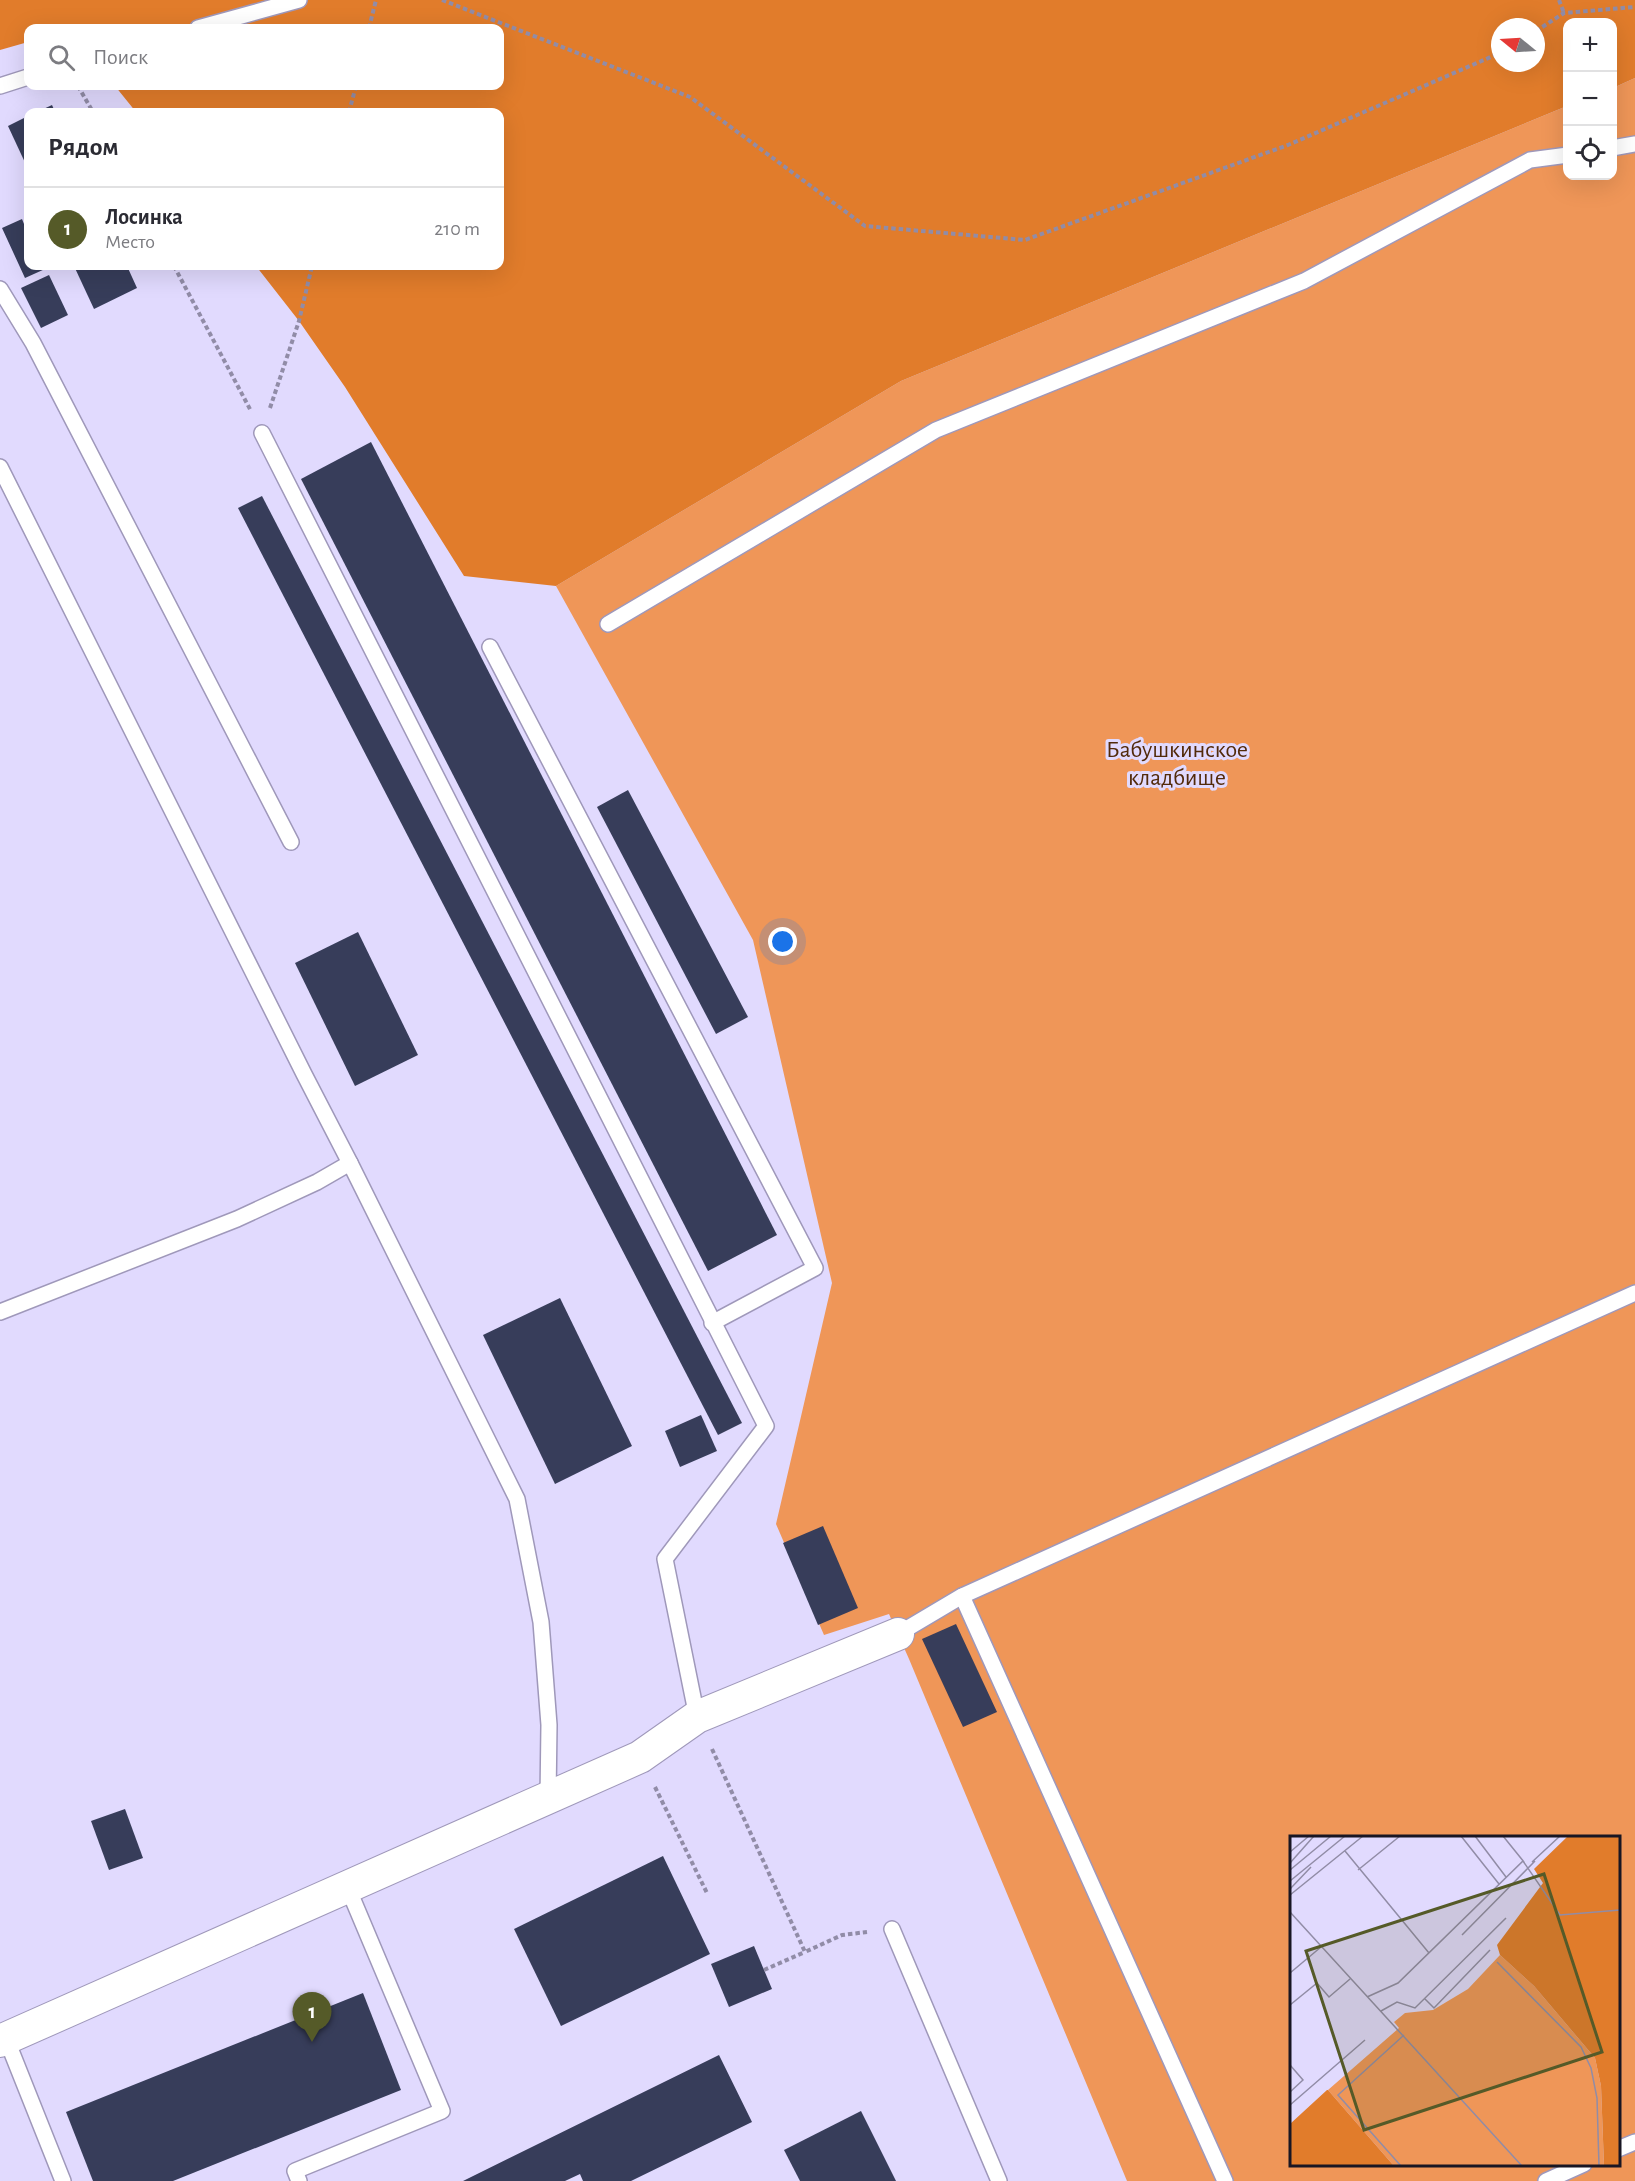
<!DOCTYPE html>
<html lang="ru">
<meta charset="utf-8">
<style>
:root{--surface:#fff;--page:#f2f2f3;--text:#2b2b33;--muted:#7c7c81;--line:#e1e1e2;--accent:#555a28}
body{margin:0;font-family:"Alegreya Sans",sans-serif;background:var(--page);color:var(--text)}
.controls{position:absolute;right:18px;top:18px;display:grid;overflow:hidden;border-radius:12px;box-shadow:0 6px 24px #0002}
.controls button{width:54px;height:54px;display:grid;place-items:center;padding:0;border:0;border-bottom:2px solid var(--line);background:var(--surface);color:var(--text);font:30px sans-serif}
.compass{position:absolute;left:1491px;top:18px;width:54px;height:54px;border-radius:50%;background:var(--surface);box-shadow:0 6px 24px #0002;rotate:288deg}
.you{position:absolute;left:783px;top:942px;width:21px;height:21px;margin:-15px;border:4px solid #fff;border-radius:50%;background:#1a73e8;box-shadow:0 0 0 9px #1a73e833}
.badge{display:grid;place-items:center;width:39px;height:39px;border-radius:50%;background:var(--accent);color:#fff;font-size:20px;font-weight:700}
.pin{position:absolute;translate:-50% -50px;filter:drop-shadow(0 2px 3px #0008)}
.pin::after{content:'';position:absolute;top:32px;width:21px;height:18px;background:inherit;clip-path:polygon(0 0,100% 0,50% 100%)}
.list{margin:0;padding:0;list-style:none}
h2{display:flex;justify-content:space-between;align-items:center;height:78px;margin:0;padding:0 24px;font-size:26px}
h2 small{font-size:20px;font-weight:400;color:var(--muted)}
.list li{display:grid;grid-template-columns:39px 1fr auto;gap:18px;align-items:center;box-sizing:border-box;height:84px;padding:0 24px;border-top:2px solid var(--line)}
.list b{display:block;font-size:22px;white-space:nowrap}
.list p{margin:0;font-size:20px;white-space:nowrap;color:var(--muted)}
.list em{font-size:20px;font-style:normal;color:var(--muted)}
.icon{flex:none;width:33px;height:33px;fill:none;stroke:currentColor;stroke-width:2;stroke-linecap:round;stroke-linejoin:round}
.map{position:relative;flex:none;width:1635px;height:2181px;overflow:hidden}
.search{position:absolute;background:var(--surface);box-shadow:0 6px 24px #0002;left:24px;top:24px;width:480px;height:66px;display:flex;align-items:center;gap:15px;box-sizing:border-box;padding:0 21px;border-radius:12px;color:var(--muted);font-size:22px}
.panel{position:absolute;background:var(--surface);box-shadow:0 6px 24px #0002;left:24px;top:108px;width:480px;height:162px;border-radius:12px}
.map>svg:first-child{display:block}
.green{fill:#ef9658;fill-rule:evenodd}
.forest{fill:#e17c2b;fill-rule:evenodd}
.building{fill:#373d5a}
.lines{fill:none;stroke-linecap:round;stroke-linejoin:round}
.service-casing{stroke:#9f98ba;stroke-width:18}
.minor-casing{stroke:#9f98ba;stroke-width:34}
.path{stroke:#918ca7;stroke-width:4;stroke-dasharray:4.5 3;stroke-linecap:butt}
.service{stroke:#fff;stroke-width:15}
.minor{stroke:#fff;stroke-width:32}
.labels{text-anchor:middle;stroke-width:6;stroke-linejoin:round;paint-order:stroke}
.park-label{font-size:24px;fill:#522a0a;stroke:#e1dafe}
.inset-road{fill:none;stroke:#918ca6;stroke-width:1.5}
.view{fill:#555a28;fill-opacity:0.15;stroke:#555a28;stroke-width:3}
.inset-edge{fill:none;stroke:#191623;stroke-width:3}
</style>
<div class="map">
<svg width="1635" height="2181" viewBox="0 0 1635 2181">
<rect width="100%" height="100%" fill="#e1dafe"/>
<path class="green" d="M1635,78V2181H1127L909,1659L889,1614L824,1635L776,1524L832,1283L753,940L556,586L901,381L1567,106L1568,176H1612L1613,88ZM1292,1838H1618V2164H1292Z"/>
<path class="forest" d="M0,0H1635V78L1613,88L1612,22H1568L1567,106L901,381L556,586L464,576L345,387L299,321L256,266H500V112H136L115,86H500V28H28V42L0,50ZM1500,27H1536V63H1500Z"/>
<g class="building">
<path d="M52,105L55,112H37Z"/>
<path d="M28,116V169L8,126Z"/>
<path d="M22,219L28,234V266H43L45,269L25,278L2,228Z"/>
<path d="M74,266H127L137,288L94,309Z"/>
<path d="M49,275L68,315L41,328L21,288Z"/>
<path d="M371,442L777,1235L708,1271L301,479Z"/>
<path d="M262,496L742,1423L718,1435L238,508Z"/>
<path d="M628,790L748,1017L716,1034L597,807Z"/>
<path d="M358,932L418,1055L355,1086L295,963Z"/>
<path d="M560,1298L632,1446L555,1484L483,1335Z"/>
<path d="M701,1415L717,1451L680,1467L665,1431Z"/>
<path d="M823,1526L858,1608L818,1625L783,1543Z"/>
<path d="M956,1624L997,1712L963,1727L922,1639Z"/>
<path d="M125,1809L143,1858L109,1870L91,1821Z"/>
<path d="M663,1856L710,1954L561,2026L514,1929Z"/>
<path d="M754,1946L772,1989L729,2007L711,1964Z"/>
<path d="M363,1993L401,2090L173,2181H93L66,2112Z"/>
<path d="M719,2055L752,2122L631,2181H583L580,2174L565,2181H463Z"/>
<path d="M861,2111L896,2181H800L784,2150Z"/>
</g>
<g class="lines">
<defs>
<g id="service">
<path d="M198,28L299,0"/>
<path d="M0,86L28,77"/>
<path d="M1612,148L1635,144"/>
<path d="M0,289L33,343L291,842"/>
<path d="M262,433L766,1426L665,1559L697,1717"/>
<path d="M0,467L304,1074L350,1163L517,1499L541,1622L549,1725L548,1799"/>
<path d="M608,624L936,430L1304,281L1530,160L1568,155"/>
<path d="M490,647L815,1268L712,1323"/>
<path d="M0,1312L237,1219L317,1182L350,1163"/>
<path d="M962,1596L1225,2181"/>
<path d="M898,1634L962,1596L1635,1293"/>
<path d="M892,1929L999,2181"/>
<path d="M6,2038L63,2181"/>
<path d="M1618,2149L1635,2142"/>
<path d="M299,2181L295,2171L442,2111L348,1888"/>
<path d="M1546,2181L1584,2164"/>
</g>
<path id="minor" d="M0,2041L640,1757L697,1717L898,1634"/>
</defs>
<use href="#service" class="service-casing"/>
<use href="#minor" class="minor-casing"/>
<g class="path">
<path d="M442,0L690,97L865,226L1025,240L1288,145L1500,53"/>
<path d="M1559,0L1564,13"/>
<path d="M369,28L376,0"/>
<path d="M1536,31L1564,13L1635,7"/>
<path d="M78,86L93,112"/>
<path d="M349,112L356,86"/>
<path d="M174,266L251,411"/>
<path d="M270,408L299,321L312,266"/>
<path d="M712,1749L805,1952L842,1935L867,1932"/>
<path d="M655,1787L707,1893"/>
<path d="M764,1970L805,1952"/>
</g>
<use href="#service" class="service"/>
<use href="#minor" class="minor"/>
</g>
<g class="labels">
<g class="park-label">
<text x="1177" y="757">Бабушкинское<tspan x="1177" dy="28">кладбище</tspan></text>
</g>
</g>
<g transform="translate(1290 1836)">
<rect width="330" height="330" fill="#e1dafe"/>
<path d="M210,119L244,150L305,222L311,250L314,330H104L38,254L109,192L104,186L115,177L143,174L178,153Z" fill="#ef9658"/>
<path d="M278,0H330V330H314L311,250L305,222L244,150L210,119L207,109L253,47L244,33ZM37,254H38L104,330H0V288Z" fill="#e17c2b"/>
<path class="inset-road" d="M171,0L209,48M185,0L216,41M213,0L234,26M55,15L139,117M0,16L19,0M242,26L270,0M0,27L24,0M0,34L41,0M68,34L110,0M0,45L55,0M0,53L21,31M0,59L73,0M0,76L232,330M172,99L245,25M207,126L291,211L301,232L307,262L309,330M0,137L31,111M77,161L108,147L233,25L270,79L330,74M135,163L144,172L200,114M0,169L27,147L39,161L60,143M91,175L107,166L125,172L216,82M0,229L13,244L0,256M0,269L75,204M111,330L48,259L114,199"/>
<path class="view" d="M254,38L312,216L74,294L16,115Z"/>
<rect width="330" height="330" class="inset-edge"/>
</g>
</svg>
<div class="controls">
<button>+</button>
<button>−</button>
<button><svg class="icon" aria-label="locate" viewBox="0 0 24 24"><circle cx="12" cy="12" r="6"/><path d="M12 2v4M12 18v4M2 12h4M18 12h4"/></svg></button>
</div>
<svg class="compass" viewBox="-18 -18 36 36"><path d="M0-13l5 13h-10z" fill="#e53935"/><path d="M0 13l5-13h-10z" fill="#7c7c81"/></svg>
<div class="you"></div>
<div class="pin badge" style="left:312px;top:2042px">1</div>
<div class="search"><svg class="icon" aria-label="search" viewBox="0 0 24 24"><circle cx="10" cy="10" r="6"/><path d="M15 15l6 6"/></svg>Поиск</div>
<section class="panel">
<h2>Рядом<small></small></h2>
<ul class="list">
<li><span class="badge">1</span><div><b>Лосинка</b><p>Место</p></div><em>210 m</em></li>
</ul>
</section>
</div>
